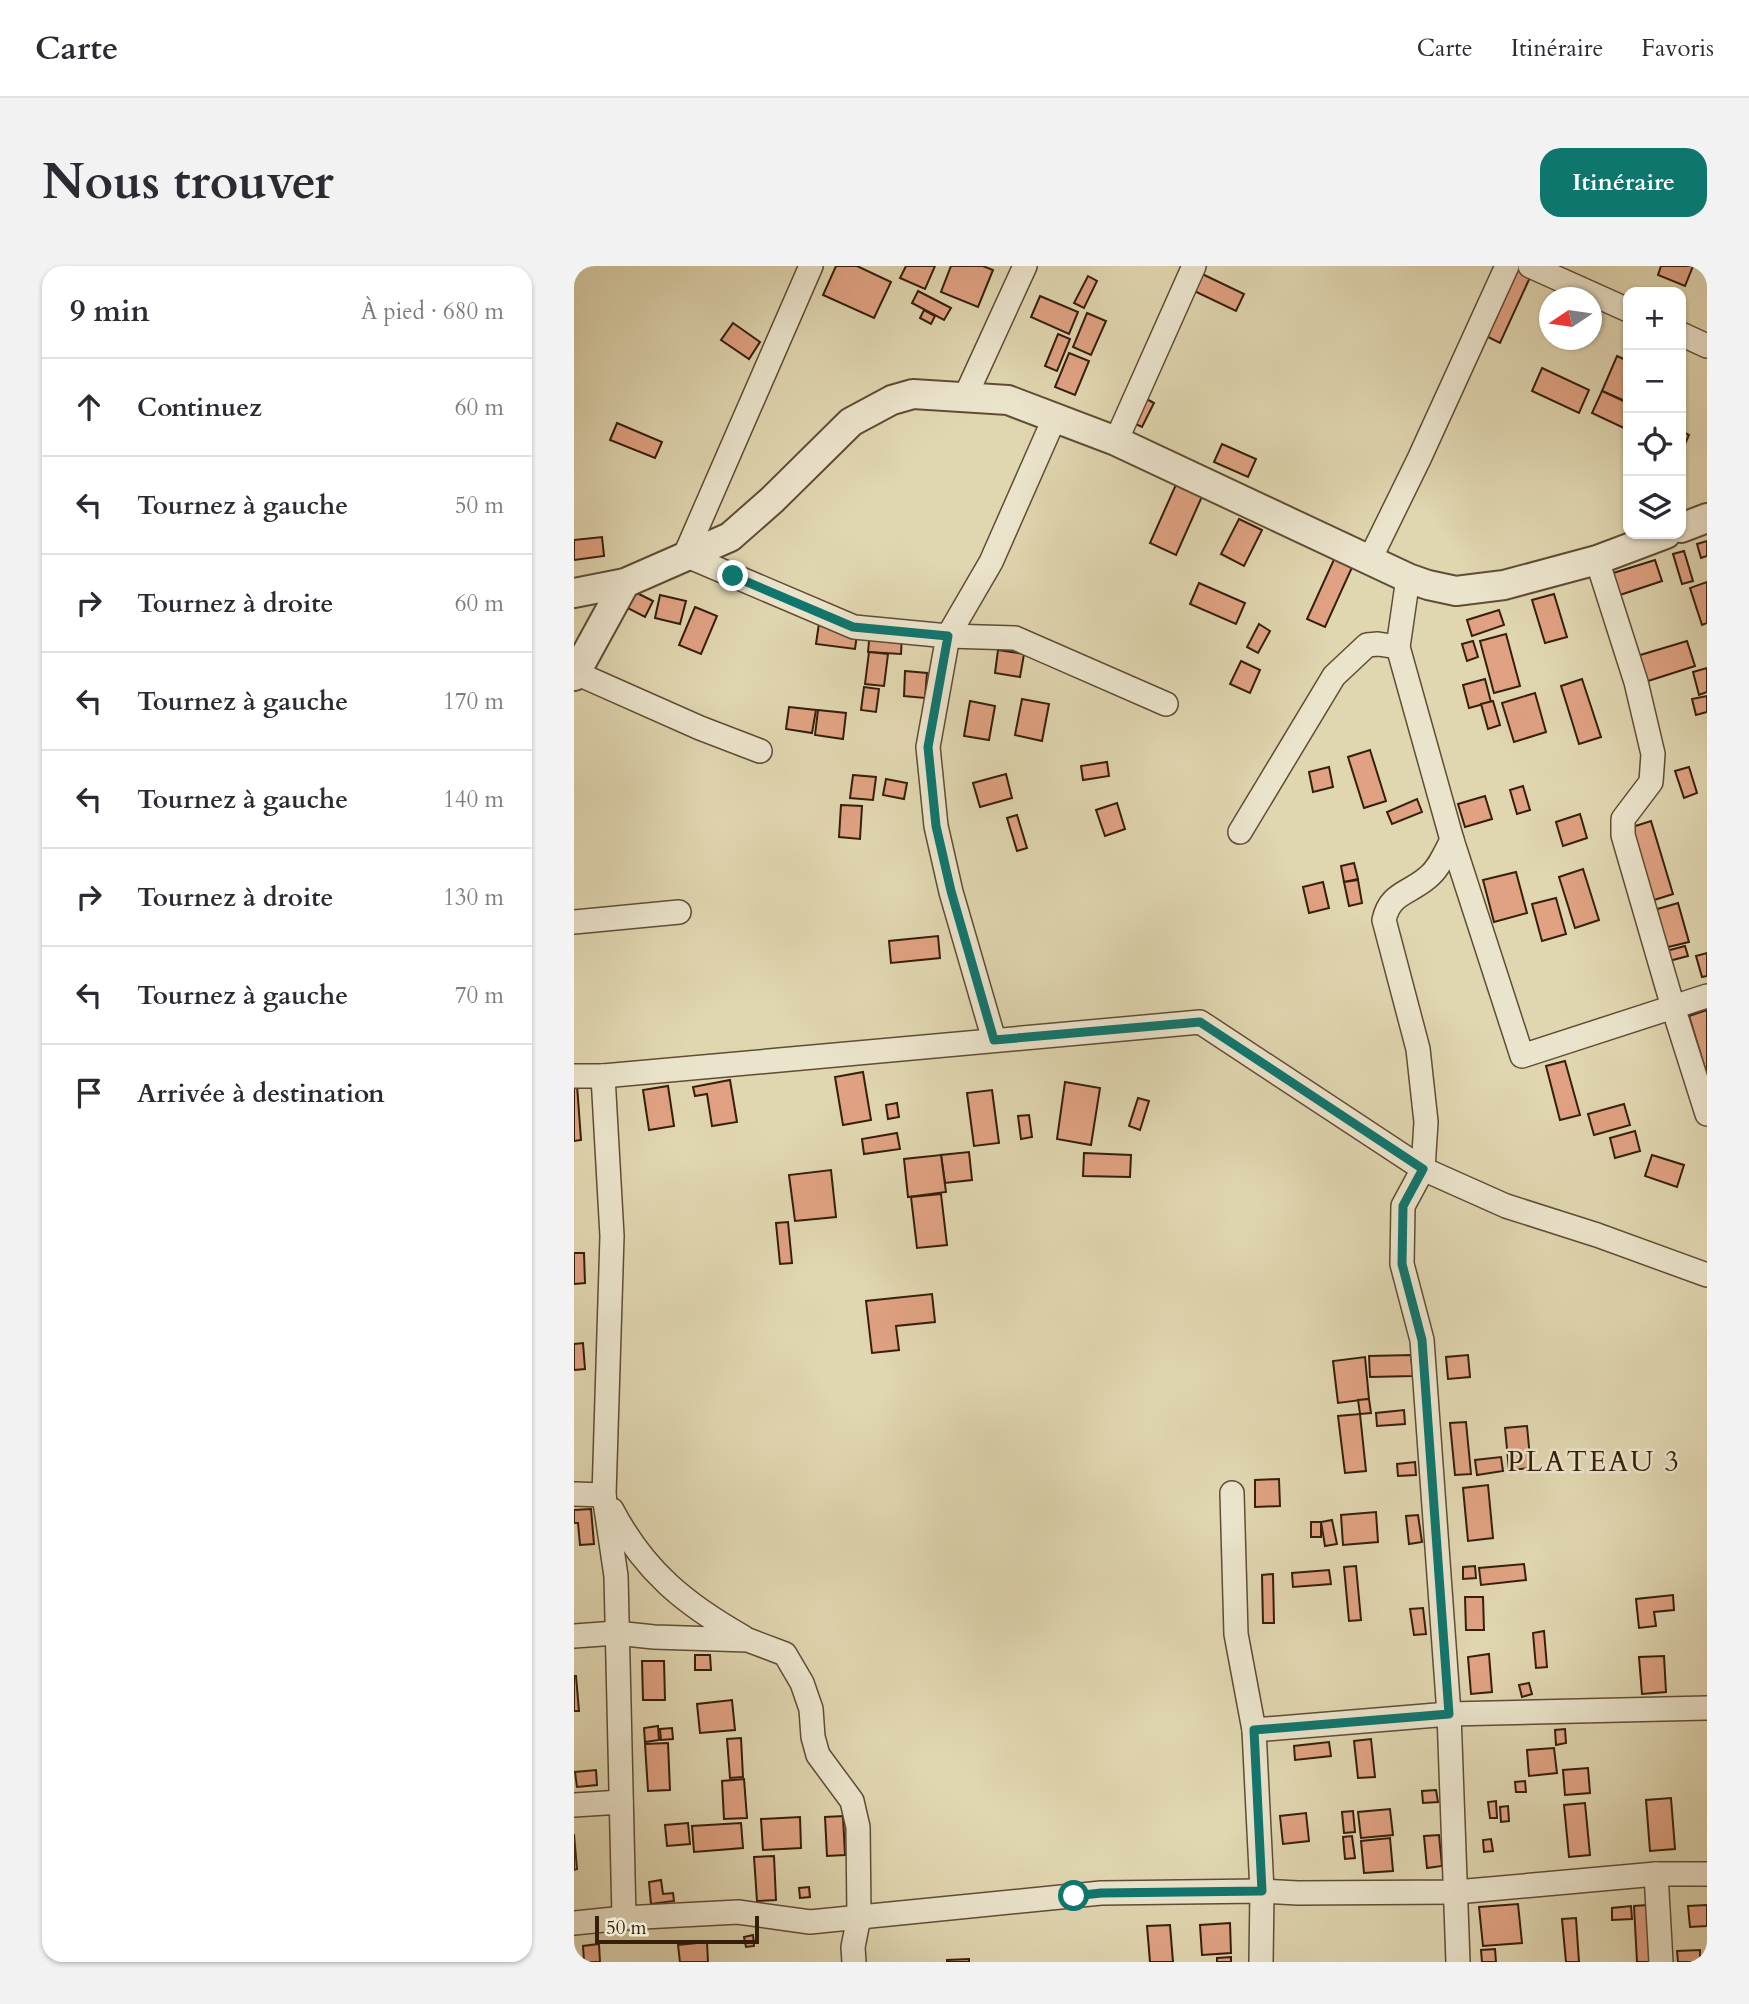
<!DOCTYPE html>
<html lang="fr">
<meta charset="utf-8">
<style>
:root{--surface:#fff;--page:#f2f2f3;--text:#2b2b33;--muted:#7c7c81;--line:#e1e1e2;--accent:#0f766e}
body{margin:0;font-family:Cardo,serif;background:var(--page);color:var(--text)}
.controls{position:absolute;right:21px;top:21px;display:grid;overflow:hidden;border-radius:14px;box-shadow:0 2px 5px #0004}
.controls button{width:63px;height:63px;display:grid;place-items:center;padding:0;border:0;border-bottom:2px solid var(--line);background:var(--surface);color:var(--text);font:35px sans-serif}
.compass{position:absolute;left:965px;top:21px;width:63px;height:63px;border-radius:50%;background:var(--surface);box-shadow:0 2px 5px #0004;rotate:257deg}
.scale{position:absolute;left:21px;bottom:18px;width:164px;box-sizing:border-box;padding-left:7px;border:4px solid #361f0b;border-top:0;font-size:19px;line-height:24px;white-space:nowrap;color:#361f0b;-webkit-text-stroke:5px #ebe4cc;paint-order:stroke}
.stop{position:absolute;width:21px;height:21px;margin:-16px;border:5px solid #0f766e;border-radius:50%;background:#fff}
.stop.end{background:#0f766e;border-color:#fff;box-shadow:0 2px 7px #0008}
.list{margin:0;padding:0;list-style:none}
h2{display:flex;justify-content:space-between;align-items:center;height:91px;margin:0;padding:0 28px;font-size:30px}
h2 small{font-size:23px;font-weight:400;color:var(--muted)}
.list li{display:grid;grid-template-columns:46px 1fr auto;gap:21px;align-items:center;box-sizing:border-box;height:98px;padding:0 28px;border-top:2px solid var(--line)}
.list b{display:block;font-size:26px;white-space:nowrap}
.list em{font-size:23px;font-style:normal;color:var(--muted)}
.icon{flex:none;width:38px;height:38px;fill:none;stroke:currentColor;stroke-width:2;stroke-linecap:round;stroke-linejoin:round}
.map{position:relative;flex:none;width:1133px;height:1696px;overflow:hidden;border-radius:21px}
header{display:flex;align-items:center;gap:42px;box-sizing:border-box;height:98px;padding:0 35px;background:var(--surface);border-bottom:2px solid var(--line)}
header strong{font-size:33px}
nav{display:flex;gap:38px;margin-inline-start:auto;font-size:24px}
.intro{display:flex;align-items:center;justify-content:space-between;box-sizing:border-box;height:168px;padding:0 42px}
h1{margin:0;font-size:49px}
.button{padding:18px 32px;border-radius:21px;background:var(--accent);color:#fff;font-size:24px;font-weight:700}
main{display:flex;gap:42px;padding:0 42px}
aside{flex:1;background:var(--surface);border-radius:21px;box-shadow:0 2px 5px #0004}
.map>svg:first-child{display:block}
.building{fill:#e0a282;stroke:#361f0b;stroke-width:2}
.lines{fill:none;stroke-linecap:round;stroke-linejoin:round}
.minor-casing{stroke:#604d34;stroke-width:26}
.tertiary-casing{stroke:#604d34;stroke-width:32}
.minor{stroke:#ebe4cc;stroke-width:23}
.tertiary{stroke:#ebe4cc;stroke-width:28}
.route{stroke:#0f766e;stroke-width:9}
.labels{text-anchor:middle;stroke-width:5;stroke-linejoin:round;paint-order:stroke}
.quarter-label{font-size:28px;letter-spacing:2px;fill:#361f0b;stroke:#ebe4cc}
</style>
<header>
<strong>Carte</strong>
<nav><a>Carte</a><a>Itinéraire</a><a>Favoris</a></nav>
</header>
<div class="intro"><h1>Nous trouver</h1><a class="button">Itinéraire</a></div>
<main>
<aside>
<h2>9 min<small>À pied · 680 m</small></h2>
<ul class="list">
<li><svg class="icon" aria-label="ahead" viewBox="0 0 24 24"><path d="M12 20V5M6 11l6-6 6 6"/></svg><div><b>Continuez</b></div><em>60 m</em></li>
<li><svg class="icon" aria-label="left" viewBox="0 0 24 24"><path d="M17 20v-9H6M10 6l-5 5 5 5"/></svg><div><b>Tournez à gauche</b></div><em>50 m</em></li>
<li><svg class="icon" aria-label="right" viewBox="0 0 24 24"><path d="M7 20v-9h11M14 6l5 5-5 5"/></svg><div><b>Tournez à droite</b></div><em>60 m</em></li>
<li><svg class="icon" aria-label="left" viewBox="0 0 24 24"><path d="M17 20v-9H6M10 6l-5 5 5 5"/></svg><div><b>Tournez à gauche</b></div><em>170 m</em></li>
<li><svg class="icon" aria-label="left" viewBox="0 0 24 24"><path d="M17 20v-9H6M10 6l-5 5 5 5"/></svg><div><b>Tournez à gauche</b></div><em>140 m</em></li>
<li><svg class="icon" aria-label="right" viewBox="0 0 24 24"><path d="M7 20v-9h11M14 6l5 5-5 5"/></svg><div><b>Tournez à droite</b></div><em>130 m</em></li>
<li><svg class="icon" aria-label="left" viewBox="0 0 24 24"><path d="M17 20v-9H6M10 6l-5 5 5 5"/></svg><div><b>Tournez à gauche</b></div><em>70 m</em></li>
<li><svg class="icon" aria-label="arrive" viewBox="0 0 24 24"><path d="M6 21V4h12l-3 4 3 4H6"/></svg><div><b>Arrivée à destination</b></div></li>
</ul>
</aside>
<div class="map">
<svg width="1133" height="1696" viewBox="0 0 1133 1696">
<rect width="100%" height="100%" fill="#e0d6b0"/>
<filter id="stains"><feTurbulence type="fractalNoise" baseFrequency=".00286" numOctaves="4"/><feColorMatrix values="0 0 0 0 .2 0 0 0 0 .09 0 0 0 0 .02 0 0 0 .5 -.17"/></filter>
<radialGradient id="worn" r=".72"><stop offset=".6" stop-color="#630" stop-opacity="0"/><stop offset="1" stop-color="#630" stop-opacity=".3"/></radialGradient>
<g class="building">
<path d="M262,0H283L317,16L300,52L249,29Z"/>
<path d="M332,0H361L351,23L326,12Z"/>
<path d="M377,0H409L419,4L404,41L367,26Z"/>
<path d="M943,0L958,7L926,77L906,67Z"/>
<path d="M1087,0H1119L1111,20L1084,9Z"/>
<path d="M624,6L670,28L662,45L616,23Z"/>
<path d="M514,10L523,15L510,42L500,37Z"/>
<path d="M344,25L377,42L370,54L338,37Z"/>
<path d="M466,30L504,46L495,68L457,51Z"/>
<path d="M350,44L361,50L357,58L346,52Z"/>
<path d="M513,47L532,55L517,89L499,81Z"/>
<path d="M159,57L186,76L175,93L147,74Z"/>
<path d="M484,68L496,73L483,105L471,100Z"/>
<path d="M495,87L515,95L501,129L481,121Z"/>
<path d="M1043,90L1054,95V128L1051,135L1028,125Z"/>
<path d="M968,102L1015,124L1005,147L958,125Z"/>
<path d="M1028,125L1054,137V164L1018,147Z"/>
<path d="M567,130L580,137L568,161L555,155Z"/>
<path d="M43,157L88,176L81,192L36,174Z"/>
<path d="M1107,165L1115,169L1107,187Z"/>
<path d="M648,178L682,193L674,211L640,196Z"/>
<path d="M604,214L630,226L602,289L576,277Z"/>
<path d="M665,253L688,264L670,300L647,288Z"/>
<path d="M28,271L30,290L0,294V274Z"/>
<path d="M1133,275V290L1127,292L1123,278Z"/>
<path d="M1110,285L1119,315L1108,318L1099,288Z"/>
<path d="M762,289L780,297L751,361L733,353Z"/>
<path d="M1081,294L1088,315L1043,330L1036,308Z"/>
<path d="M1133,316V357L1128,359L1116,322Z"/>
<path d="M625,317L671,337L662,358L616,338Z"/>
<path d="M51,321L79,335L71,351L44,337Z"/>
<path d="M980,328L993,371L971,377L958,334Z"/>
<path d="M86,329L112,335L106,358L81,352Z"/>
<path d="M121,341L143,350L127,388L105,379Z"/>
<path d="M925,344L930,359L898,370L893,354Z"/>
<path d="M245,357L284,362L281,383L242,378Z"/>
<path d="M685,358L696,365L684,387L673,381Z"/>
<path d="M296,365L328,368L327,388L294,386Z"/>
<path d="M932,368L946,420L920,427L906,375Z"/>
<path d="M899,375L904,391L893,395L888,378Z"/>
<path d="M1113,375L1121,400L1071,416L1063,390Z"/>
<path d="M424,384L450,388L446,411L421,407Z"/>
<path d="M295,386L314,388L310,420L291,418Z"/>
<path d="M667,395L686,404L676,427L656,418Z"/>
<path d="M1133,402V426L1125,429L1119,406Z"/>
<path d="M331,405L353,407L351,432L330,430Z"/>
<path d="M911,413L917,436L895,442L889,419Z"/>
<path d="M1008,413L1027,471L1005,478L987,420Z"/>
<path d="M290,421L305,423L302,446L287,444Z"/>
<path d="M961,427L972,466L940,476L928,437Z"/>
<path d="M1133,430V446L1122,449L1118,433Z"/>
<path d="M448,433L475,438L468,475L441,469Z"/>
<path d="M396,435L421,440L415,474L390,470Z"/>
<path d="M919,435L926,459L914,463L907,438Z"/>
<path d="M215,441L242,444L238,467L212,463Z"/>
<path d="M244,444L272,447L269,473L241,469Z"/>
<path d="M796,484L812,535L790,542L774,491Z"/>
<path d="M533,496L535,510L509,514L507,500Z"/>
<path d="M755,501L759,521L739,526L735,506Z"/>
<path d="M1115,501L1123,527L1110,532L1101,505Z"/>
<path d="M432,508L438,532L406,541L399,517Z"/>
<path d="M279,509L302,511L299,534L276,532Z"/>
<path d="M312,513L333,517L330,533L309,529Z"/>
<path d="M949,520L956,544L943,548L936,524Z"/>
<path d="M911,530L918,553L891,561L884,538Z"/>
<path d="M843,533L848,546L818,558L813,546Z"/>
<path d="M543,537L551,563L531,570L522,544Z"/>
<path d="M267,539L288,540L286,573L265,571Z"/>
<path d="M1006,548L1013,572L989,580L982,556Z"/>
<path d="M443,549L453,582L443,585L433,552Z"/>
<path d="M1077,555L1099,628L1074,636L1052,563Z"/>
<path d="M780,597L784,613L770,616L767,600Z"/>
<path d="M1009,603L1025,654L1001,662L985,611Z"/>
<path d="M942,606L953,647L920,656L909,614Z"/>
<path d="M784,614L788,637L775,640L770,616Z"/>
<path d="M749,616L755,642L735,647L729,621Z"/>
<path d="M982,632L992,668L968,675L958,638Z"/>
<path d="M1104,637L1115,676L1090,682L1080,644Z"/>
<path d="M364,670L366,692L317,697L315,675Z"/>
<path d="M1111,680L1114,690L1095,695L1092,685Z"/>
<path d="M1133,687V710L1128,711L1122,690Z"/>
<path d="M1133,744V809L1115,750Z"/>
<path d="M991,795L1006,849L986,854L972,800Z"/>
<path d="M289,806L297,854L269,859L261,811Z"/>
<path d="M156,814L163,856L138,860L133,828L121,830L119,821Z"/>
<path d="M491,816L526,822L517,879L483,873Z"/>
<path d="M0,819H3L7,874L0,875Z"/>
<path d="M94,820L100,860L75,864L69,824Z"/>
<path d="M418,824L425,877L400,880L393,827Z"/>
<path d="M564,832L575,835L566,864L555,860Z"/>
<path d="M323,837L325,851L314,853L312,839Z"/>
<path d="M1050,838L1056,859L1020,869L1014,848Z"/>
<path d="M455,849L458,871L447,873L444,850Z"/>
<path d="M1061,865L1066,885L1041,892L1036,872Z"/>
<path d="M323,867L326,883L290,888L288,873Z"/>
<path d="M395,886L398,914L371,917L367,889Z"/>
<path d="M510,887L557,889L556,911L509,910Z"/>
<path d="M367,889L372,926L334,931L330,893Z"/>
<path d="M1078,889L1110,899L1103,921L1071,910Z"/>
<path d="M257,904L262,951L221,955L215,909Z"/>
<path d="M367,928L373,979L343,982L337,931Z"/>
<path d="M214,956L218,997L206,998L202,957Z"/>
<path d="M0,987H10L11,1017L0,1018Z"/>
<path d="M358,1028L361,1056L322,1060L325,1084L298,1087L292,1035Z"/>
<path d="M9,1077L11,1103L0,1104V1078Z"/>
<path d="M837,1089L839,1110L796,1111L795,1090Z"/>
<path d="M894,1089L896,1111L874,1113L872,1091Z"/>
<path d="M791,1091L795,1133L764,1137L759,1095Z"/>
<path d="M795,1133L797,1147L786,1148L784,1134Z"/>
<path d="M830,1144L831,1158L803,1160L802,1147Z"/>
<path d="M786,1148L792,1205L771,1207L764,1150Z"/>
<path d="M892,1156L897,1208L881,1209L876,1157Z"/>
<path d="M953,1160L957,1202L935,1204L931,1162Z"/>
<path d="M927,1191L929,1205L903,1209L901,1194Z"/>
<path d="M841,1196L842,1209L824,1210L823,1198Z"/>
<path d="M705,1213L706,1240L681,1241V1214Z"/>
<path d="M914,1219L919,1272L894,1275L889,1222Z"/>
<path d="M17,1243L20,1278L6,1279L4,1257H0V1244Z"/>
<path d="M802,1246L804,1276L769,1279L767,1249Z"/>
<path d="M844,1249L848,1276L835,1278L832,1250Z"/>
<path d="M758,1254L763,1278L751,1280L747,1256Z"/>
<rect x="737" y="1256" width="10" height="15"/>
<path d="M950,1298L952,1314L907,1319L905,1302Z"/>
<path d="M782,1300L787,1354L775,1355L770,1301Z"/>
<path d="M901,1300L902,1312L889,1313V1301Z"/>
<path d="M755,1304L757,1318L719,1321L718,1307Z"/>
<path d="M699,1308L700,1357H689L688,1309Z"/>
<path d="M1099,1329L1100,1344L1080,1346L1082,1360L1065,1362L1062,1333Z"/>
<path d="M891,1331H909L910,1364H892Z"/>
<path d="M849,1342L852,1368L840,1369L836,1343Z"/>
<path d="M970,1365L973,1401L962,1402L959,1367Z"/>
<path d="M915,1388L918,1426L897,1428L894,1391Z"/>
<path d="M121,1389H136L137,1404H121Z"/>
<path d="M1090,1390L1092,1426L1068,1428L1065,1391Z"/>
<path d="M68,1395H90L91,1434H69Z"/>
<path d="M0,1410H2L5,1445H0Z"/>
<path d="M955,1417L958,1428L948,1431L945,1419Z"/>
<path d="M158,1434L161,1464L126,1467L123,1438Z"/>
<path d="M84,1460L85,1474L71,1476L70,1462Z"/>
<path d="M98,1462L99,1473L87,1474L86,1463Z"/>
<path d="M991,1463L992,1477L982,1479L981,1464Z"/>
<path d="M167,1472L169,1511L156,1512L153,1473Z"/>
<path d="M797,1473L801,1511L784,1512L780,1475Z"/>
<path d="M755,1476L757,1490L721,1494L720,1480Z"/>
<path d="M94,1477L96,1524L74,1525L71,1478Z"/>
<path d="M980,1482L983,1507L955,1510L953,1484Z"/>
<path d="M1014,1502L1016,1527L991,1529L989,1504Z"/>
<path d="M22,1504L23,1519L3,1521L1,1506Z"/>
<path d="M170,1513L173,1552L150,1553L148,1515Z"/>
<path d="M951,1515L952,1526H942L941,1516Z"/>
<path d="M862,1524L864,1536L849,1537L848,1525Z"/>
<path d="M1097,1532L1101,1583L1076,1585L1072,1534Z"/>
<path d="M922,1535L923,1552H916L914,1536Z"/>
<path d="M1011,1537L1016,1589L995,1591L990,1539Z"/>
<path d="M934,1540L935,1555L927,1556L926,1541Z"/>
<path d="M816,1543L819,1569L787,1572L784,1546Z"/>
<path d="M779,1545L781,1566L770,1567L768,1546Z"/>
<path d="M732,1547L735,1575L709,1578L706,1550Z"/>
<path d="M269,1550L271,1589L253,1590L251,1551Z"/>
<path d="M226,1551L227,1582L189,1584L187,1553Z"/>
<path d="M114,1557L116,1578L93,1580L91,1559Z"/>
<path d="M167,1557L169,1582L120,1586L118,1560Z"/>
<path d="M0,1568L3,1603L0,1604Z"/>
<path d="M865,1569L868,1600L853,1602L850,1570Z"/>
<path d="M778,1570L781,1592L771,1593L769,1571Z"/>
<path d="M816,1572L819,1605L790,1607L787,1575Z"/>
<path d="M917,1573L919,1585L910,1586L909,1574Z"/>
<path d="M200,1590L202,1634L183,1635L180,1591Z"/>
<path d="M87,1614L89,1628L99,1627L100,1635L77,1638L75,1616Z"/>
<path d="M235,1621L236,1631L226,1632L225,1622Z"/>
<path d="M944,1638L948,1677L909,1680L905,1641Z"/>
<path d="M1073,1639L1076,1696H1063L1060,1640Z"/>
<path d="M1133,1639V1660L1116,1661L1114,1640Z"/>
<path d="M1057,1640L1058,1653L1038,1654V1642Z"/>
<path d="M1002,1652L1005,1696H992L988,1653Z"/>
<path d="M656,1657L657,1687L628,1689L626,1659Z"/>
<path d="M596,1659L599,1696H576L573,1660Z"/>
<path d="M179,1669L180,1680L172,1681L170,1671Z"/>
<path d="M133,1676L134,1696H106L104,1679Z"/>
<path d="M25,1678L26,1696H10L9,1680Z"/>
<path d="M921,1683L922,1696H908L907,1684Z"/>
<path d="M1126,1684V1696H1104L1103,1685Z"/>
<path d="M657,1691V1696H643V1692Z"/>
<path d="M395,1693V1696H373V1694Z"/>
</g>
<g class="lines">
<defs>
<g id="minor">
<path d="M237,0L111,289L280,361L374,370L441,372L592,438"/>
<path d="M956,0L1054,44"/>
<path d="M1107,68L1133,80"/>
<path d="M391,131L451,0"/>
<path d="M542,175L620,0"/>
<path d="M796,293L845,193L933,0"/>
<path d="M1023,294L1062,416L1079,488L1077,516L1049,553V569L1099,741L1133,848"/>
<path d="M834,312L824,381L878,574L948,790L1133,730"/>
<path d="M2,407L126,462L186,485"/>
<path d="M666,566L760,410L793,379L804,378L824,381"/>
<path d="M878,574C871,587 865,603 853,612C834,628 816,627 810,654L844,783L852,856L849,903L829,940L828,998L848,1074L875,1448L884,1696"/>
<path d="M0,656L105,646"/>
<path d="M420,774L377,626L362,560L354,481L374,370L417,296L480,153"/>
<path d="M0,810H29L626,756L849,903L932,940L1023,969L1133,1009"/>
<path d="M29,810L38,970L30,1229L42,1310L50,1652"/>
<path d="M658,1227L662,1368L680,1464L688,1625L687,1696"/>
<path d="M0,1228L30,1229"/>
<path d="M38,1244C70,1305 111,1338 169,1371"/>
<path d="M0,1370L42,1367L80,1371L174,1374L211,1388L228,1417L237,1443L239,1471L244,1489L278,1535L284,1561L285,1651L279,1681L280,1696"/>
<path d="M680,1464L875,1448L1133,1442"/>
<path d="M0,1539L47,1536"/>
<path d="M1082,1608L1087,1696"/>
<path d="M0,1657L50,1652L164,1646L236,1656L527,1627L688,1625L724,1627L882,1626L1082,1608H1133"/>
</g>
<g id="tertiary">
<path d="M1107,262L1133,252"/>
<path d="M0,327L51,317L156,271L198,234L277,156L318,134L339,128L434,134L542,175L834,312L854,319L882,325L930,319L1023,294L1092,268"/>
<path d="M0,410L51,317"/>
</g>
</defs>
<use href="#minor" class="minor-casing"/>
<use href="#tertiary" class="tertiary-casing"/>
<use href="#minor" class="minor"/>
<use href="#tertiary" class="tertiary"/>
</g>
<g class="lines">
<path class="route" d="M159,310L279,361L374,370L354,481L362,560L377,625L420,774L626,756L849,903L829,940L828,998L848,1074L875,1448L680,1464L688,1625L527,1627L500,1630"/>
</g>
<g class="labels">
<g class="quarter-label">
<text x="1020" y="1205">PLATEAU 3</text>
</g>
</g>
<rect width="100%" height="100%" filter="url(#stains)"/>
<rect width="100%" height="100%" fill="url(#worn)"/>
</svg>
<div class="controls">
<button>+</button>
<button>−</button>
<button><svg class="icon" aria-label="locate" viewBox="0 0 24 24"><circle cx="12" cy="12" r="6"/><path d="M12 2v4M12 18v4M2 12h4M18 12h4"/></svg></button>
<button><svg class="icon" aria-label="layers" viewBox="0 0 24 24"><path d="M12 4l9 5-9 5-9-5zM3 14l9 5 9-5"/></svg></button>
</div>
<svg class="compass" viewBox="-18 -18 36 36"><path d="M0-13l5 13h-10z" fill="#e53935"/><path d="M0 13l5-13h-10z" fill="#7c7c81"/></svg>
<div class="scale">50 m</div>
<div class="stop" style="left:500px;top:1630px"></div>
<div class="stop end" style="left:159px;top:310px"></div>
</div>
</main>
